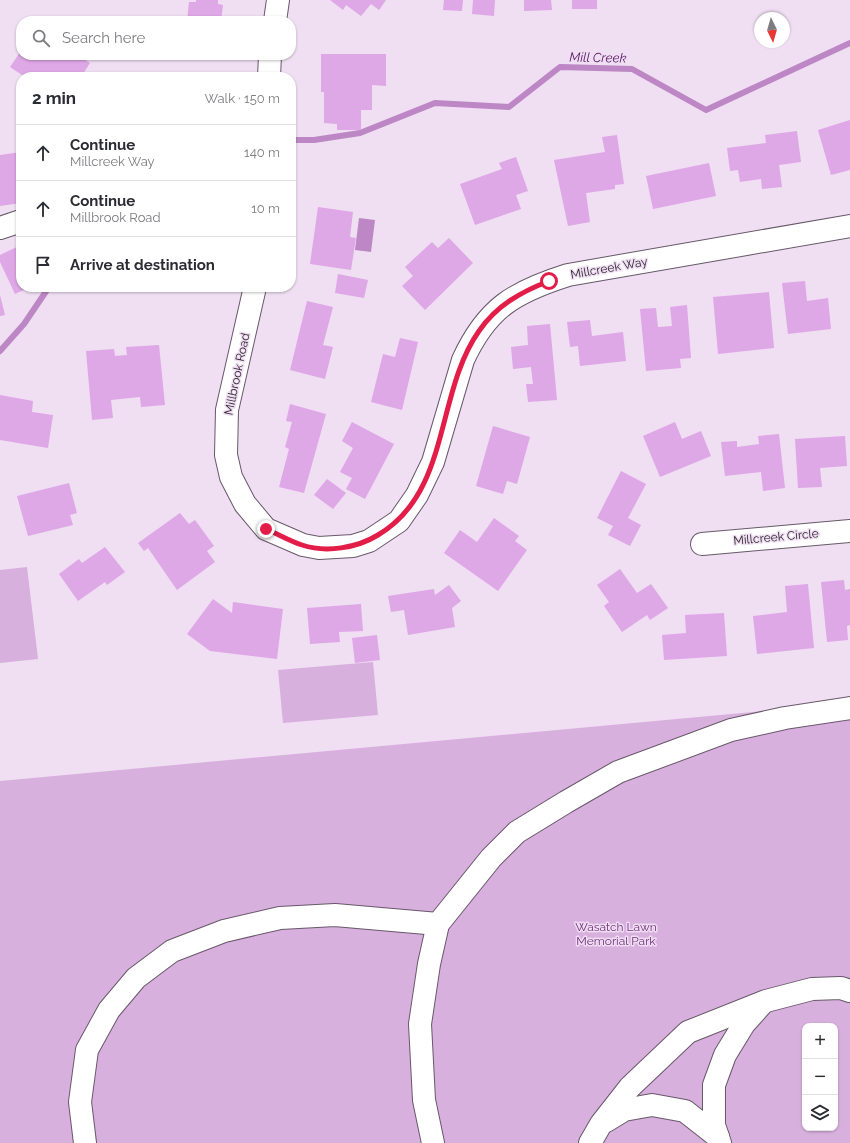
<!DOCTYPE html>
<meta charset="utf-8">
<style>
:root{--surface:#fff;--page:#f7f7f7;--text:#2b2b33;--muted:#7c7c81;--line:#e1e1e2}
body{margin:0;font-family:Raleway,sans-serif;background:var(--page);color:var(--text)}
.controls{position:absolute;right:12px;bottom:12px;display:grid;overflow:hidden;border-radius:8px;box-shadow:0 1px 3px #0004}
.controls button{width:36px;height:36px;display:grid;place-items:center;padding:0;border:0;border-bottom:1px solid var(--line);background:var(--surface);color:var(--text);font:20px sans-serif}
.compass{position:absolute;left:754px;top:12px;width:36px;height:36px;border-radius:50%;background:var(--surface);box-shadow:0 1px 3px #0004;rotate:175deg}
.stop{position:absolute;width:12px;height:12px;margin:-9px;border:3px solid #e11d48;border-radius:50%;background:#fff}
.stop.end{background:#e11d48;border-color:#fff;box-shadow:0 1px 4px #0008}
.list{margin:0;padding:0;list-style:none}
h2{display:flex;justify-content:space-between;align-items:center;height:52px;margin:0;padding:0 16px;font-size:17px}
h2 small{font-size:13px;font-weight:400;color:var(--muted)}
.list li{display:grid;grid-template-columns:26px 1fr auto;gap:12px;align-items:center;box-sizing:border-box;height:56px;padding:0 16px;border-top:1px solid var(--line)}
.list b{display:block;font-size:15px;white-space:nowrap}
.list p{margin:0;font-size:13px;white-space:nowrap;color:var(--muted)}
.list em{font-size:13px;font-style:normal;color:var(--muted)}
.icon{flex:none;width:22px;height:22px;fill:none;stroke:currentColor;stroke-width:2;stroke-linecap:round;stroke-linejoin:round}
.map{position:relative;flex:none;width:850px;height:1143px;overflow:hidden}
.search{position:absolute;background:var(--surface);box-shadow:0 1px 3px #0004;left:16px;top:16px;width:280px;height:44px;display:flex;align-items:center;gap:10px;box-sizing:border-box;padding:0 14px;border-radius:16px;color:var(--muted);font-size:15px}
.panel{position:absolute;background:var(--surface);box-shadow:0 1px 3px #0004;left:16px;top:72px;width:280px;height:220px;border-radius:16px}
.map>svg:first-child{display:block}
.green{fill:#d8b0de;fill-rule:evenodd}
.water{fill:#bc87c4}
.lines{fill:none;stroke-linecap:round;stroke-linejoin:round}
.stream{stroke:#bc87c4;stroke-width:6}
.building{fill:#dea7e6}
.minor-casing{stroke:#68586a;stroke-width:24}
.minor{stroke:#fff;stroke-width:22}
.route{stroke:#e11d48;stroke-width:5}
.labels{text-anchor:middle;stroke-width:3;stroke-linejoin:round;paint-order:stroke}
.street-label{font-size:12px;fill:#2d262e;stroke:#f0def3}
.park-label{font-size:12px;fill:#70307b;stroke:#f0def3}
.water-label{font-size:13px;font-style:italic;fill:#571762;stroke:#f0def3}
</style>
<div class="map">
<svg width="850" height="1143" viewBox="0 0 850 1143">
<rect width="100%" height="100%" fill="#f0def3"/>
<g class="green">
<path d="M27,567L38,659L0,663V570Z"/>
<path d="M373,662L378,715L283,723L278,670Z"/>
<path d="M850,703V1143H0V781ZM805,1026H835V1128H805Z"/>
</g>
<path class="water" d="M359,218L375,220L371,252L355,250Z"/>
<g class="lines">
<g class="stream">
<path d="M291,140H314L360,133L435,103L509,107L560,67L632,69L706,110L850,43"/>
<path d="M0,351L24,324L49,287"/>
</g>
</g>
<g class="building">
<path d="M196,0H218V4L223,5L221,21H187L189,2H196Z"/>
<path d="M330,0H386L379,10L371,4L361,16L346,5L343,10Z"/>
<path d="M444,0H463L462,11L443,10Z"/>
<path d="M473,0H495L494,16L472,14Z"/>
<path d="M524,0H551L552,10L524,11Z"/>
<rect x="572" y="0" width="25" height="9"/>
<path d="M21,51V55L33,56L87,55L84,59L90,63L81,77H25L10,67Z"/>
<path d="M321,54H386V86L372,85V110H361V130H337V124L324,123V92H321Z"/>
<path d="M217,72L218,77H179V74Z"/>
<path d="M850,120V170L831,175L818,130Z"/>
<path d="M797,131L801,162L779,165L782,187L762,189L761,179L740,182L738,170L730,171L727,148L766,143L765,135Z"/>
<path d="M617,135L624,184L615,185V189L586,193L590,222L568,226L554,160L605,152L602,137Z"/>
<path d="M21,152V203L0,206V155Z"/>
<path d="M516,157L528,191L516,195L521,209L475,225L460,184L502,169L499,163Z"/>
<path d="M709,163L716,196L653,209L646,176Z"/>
<path d="M318,207L353,212L350,237L356,238L351,270L310,264Z"/>
<path d="M449,238L473,263L425,310L402,286L413,276L405,267L432,242L438,248Z"/>
<path d="M21,245V287H30L15,294L0,262V255Z"/>
<path d="M338,274L368,280L364,298L335,293Z"/>
<path d="M805,281L807,301L828,298L831,329L788,334L782,283Z"/>
<path d="M769,292L774,348L718,354L713,297Z"/>
<path d="M0,295L5,315L0,316Z"/>
<path d="M307,301L333,307L323,345L333,347L325,379L290,370Z"/>
<path d="M687,305L691,358L680,359L681,368L646,371L640,309L656,308L658,327L672,326L670,307Z"/>
<path d="M590,320L592,336L623,332L626,361L580,366L578,346L570,347L567,322Z"/>
<path d="M550,324L557,400L528,402L526,384H533L531,367L513,369L511,347L528,345L527,326Z"/>
<path d="M400,338L418,342L402,410L371,402L383,354L395,357Z"/>
<path d="M159,345L165,405L141,407L140,397L111,400L113,418L92,420L86,351L114,349L115,356L127,355L126,347Z"/>
<path d="M0,395L33,401L32,412L53,415L48,448L0,440Z"/>
<path d="M290,404L326,414L304,493L279,487L289,449L285,447L292,422L286,421Z"/>
<path d="M352,422L394,444L365,499L346,489L352,478L340,472L353,448L342,441Z"/>
<path d="M675,422L682,439L701,431L711,456L660,477L643,436Z"/>
<path d="M493,426L530,437L517,484L507,481L503,494L476,486Z"/>
<path d="M779,434L785,488L763,491L761,472L725,476L721,442L737,441V447L759,444L758,436Z"/>
<path d="M845,436L847,466L820,468L822,487L798,488L795,439Z"/>
<path d="M621,471L646,484L628,518L641,525L630,546L608,535L613,526L597,518Z"/>
<path d="M327,479L346,493L333,509L314,495Z"/>
<path d="M69,483L77,513L70,515L73,525L28,536L17,496Z"/>
<path d="M180,513L189,524L195,520L214,546L207,551L215,562L177,590L148,548L144,551L138,543Z"/>
<path d="M494,518L519,536L515,541L527,550L498,591L444,553L460,530L477,542Z"/>
<path d="M105,547L125,572L107,585L105,582L78,601L59,574L79,559L82,563Z"/>
<path d="M620,569L637,593L651,584L668,608L650,620L647,615L622,632L604,606L609,602L597,585Z"/>
<path d="M844,580L845,590L850,589V625L847,626L848,640L827,642L821,582Z"/>
<path d="M808,584L814,648L757,654L753,616L787,612L785,586Z"/>
<path d="M449,585L461,601L452,608L455,627L408,635L404,610L391,612L388,596L434,589L435,595Z"/>
<path d="M213,599L232,613L233,602L283,609L277,659L210,651L187,634Z"/>
<path d="M361,604L363,631L339,632L340,642L310,644L307,608Z"/>
<path d="M724,613L727,656L664,660L662,635L686,633L685,615Z"/>
<path d="M377,635L380,660L355,663L352,638Z"/>
</g>
<g class="lines">
<defs>
<g id="minor">
<path d="M275,21L278,0"/>
<path d="M269,77L270,55"/>
<path d="M0,228L21,221"/>
<path d="M255,287L227,410L226,455L231,477L245,504L266,529L303,545L319,548L353,546L369,541L399,521L417,495L433,462L463,360C487,308 514,292 568,275L850,226"/>
<path d="M702,544L850,531"/>
<path d="M606,1121L624,1110L652,1105L685,1111L718,1137"/>
<path d="M85,1143L80,1102L87,1050L109,1010L136,978L172,951L224,931L280,918L335,915L438,924"/>
<path d="M433,1143L424,1100L420,1024L429,964L438,924L491,858L517,832L566,802L618,772L731,730L785,718L850,708"/>
<path d="M590,1143L601,1124L630,1087L688,1032L766,1001L812,989L841,988L850,991"/>
<path d="M720,1143L714,1125V1085L725,1055L744,1024L761,1005"/>
</g>
</defs>
<use href="#minor" class="minor-casing"/>
<use href="#minor" class="minor"/>
</g>
<g class="lines">
<path class="route" d="M266,529C278,534 290,541 302,545C326,553 357,548 378,535C451,492 435,393 479,331C497,305 521,292 549,281"/>
</g>
<g class="labels">
<g class="street-label">
<text transform="translate(609 268) rotate(-10)" y="4">Millcreek Way</text>
<text transform="translate(237 374) rotate(-78)" y="4">Millbrook Road</text>
<text transform="translate(776 537) rotate(-5)" y="4">Millcreek Circle</text>
</g>
<g class="park-label">
<text x="616" y="931">Wasatch Lawn<tspan x="616" dy="14">Memorial Park</tspan></text>
</g>
<g class="water-label">
<text transform="translate(598 57) rotate(1)" y="5">Mill Creek</text>
</g>
</g>
</svg>
<div class="controls">
<button>+</button>
<button>−</button>
<button><svg class="icon" aria-label="layers" viewBox="0 0 24 24"><path d="M12 4l9 5-9 5-9-5zM3 14l9 5 9-5"/></svg></button>
</div>
<svg class="compass" viewBox="-18 -18 36 36"><path d="M0-13l5 13h-10z" fill="#e53935"/><path d="M0 13l5-13h-10z" fill="#7c7c81"/></svg>
<div class="stop" style="left:549px;top:281px"></div>
<div class="stop end" style="left:266px;top:529px"></div>
<div class="search"><svg class="icon" aria-label="search" viewBox="0 0 24 24"><circle cx="10" cy="10" r="6"/><path d="M15 15l6 6"/></svg>Search here</div>
<section class="panel">
<h2>2 min<small>Walk · 150 m</small></h2>
<ul class="list">
<li><svg class="icon" aria-label="ahead" viewBox="0 0 24 24"><path d="M12 20V5M6 11l6-6 6 6"/></svg><div><b>Continue</b><p>Millcreek Way</p></div><em>140 m</em></li>
<li><svg class="icon" aria-label="ahead" viewBox="0 0 24 24"><path d="M12 20V5M6 11l6-6 6 6"/></svg><div><b>Continue</b><p>Millbrook Road</p></div><em>10 m</em></li>
<li><svg class="icon" aria-label="arrive" viewBox="0 0 24 24"><path d="M6 21V4h12l-3 4 3 4H6"/></svg><div><b>Arrive at destination</b></div></li>
</ul>
</section>
</div>
